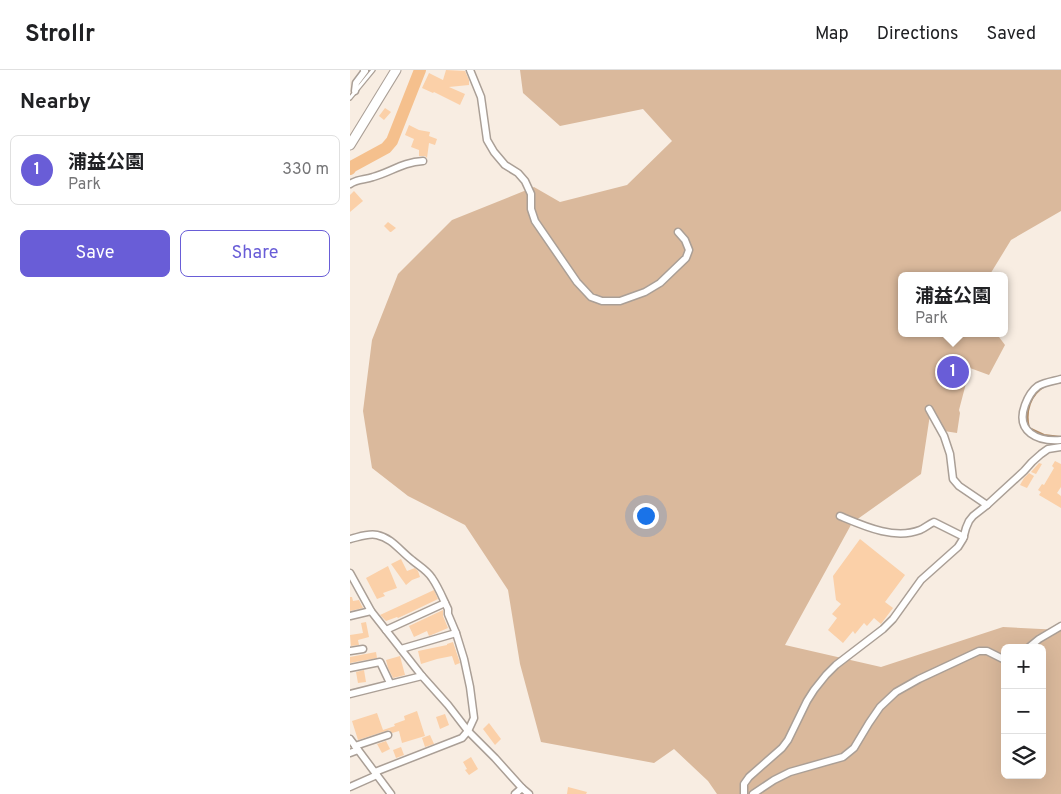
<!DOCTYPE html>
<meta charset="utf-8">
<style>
:root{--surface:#fff;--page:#f2f2f2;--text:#202124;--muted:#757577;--line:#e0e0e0;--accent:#695dd7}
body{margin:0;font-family:Overpass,"Noto Sans JP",sans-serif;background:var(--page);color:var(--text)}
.controls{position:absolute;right:15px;bottom:15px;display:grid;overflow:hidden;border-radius:8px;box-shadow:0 5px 20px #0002}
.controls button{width:45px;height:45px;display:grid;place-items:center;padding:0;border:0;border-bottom:1px solid var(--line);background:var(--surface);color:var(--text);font:25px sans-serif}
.you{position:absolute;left:295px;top:445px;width:18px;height:18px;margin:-12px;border:4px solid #fff;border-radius:50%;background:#1a73e8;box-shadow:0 0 0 8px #1a73e833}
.badge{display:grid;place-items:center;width:32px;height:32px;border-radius:50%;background:var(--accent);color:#fff;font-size:16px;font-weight:700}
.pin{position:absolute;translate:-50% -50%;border:2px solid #fff;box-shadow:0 1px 5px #0006}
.popup{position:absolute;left:548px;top:202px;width:110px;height:65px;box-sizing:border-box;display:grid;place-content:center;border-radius:8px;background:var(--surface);filter:drop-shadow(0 1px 4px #0005);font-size:16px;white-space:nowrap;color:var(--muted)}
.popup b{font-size:19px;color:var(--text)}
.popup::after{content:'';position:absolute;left:50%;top:100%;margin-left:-10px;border:10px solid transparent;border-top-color:var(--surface)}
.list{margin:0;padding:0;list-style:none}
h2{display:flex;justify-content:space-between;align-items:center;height:65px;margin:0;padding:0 20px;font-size:21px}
h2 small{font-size:16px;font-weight:400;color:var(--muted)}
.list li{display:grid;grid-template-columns:32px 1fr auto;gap:15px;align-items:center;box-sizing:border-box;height:70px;margin:0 10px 10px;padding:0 10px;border:1px solid var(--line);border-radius:8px}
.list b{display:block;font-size:19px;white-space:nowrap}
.list p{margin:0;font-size:16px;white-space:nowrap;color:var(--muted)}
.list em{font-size:16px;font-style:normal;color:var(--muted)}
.actions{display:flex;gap:10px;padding:15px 20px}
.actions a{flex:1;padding:11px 0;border:1px solid var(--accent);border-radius:8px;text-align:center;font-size:18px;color:var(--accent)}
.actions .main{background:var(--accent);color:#fff}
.icon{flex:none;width:28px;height:28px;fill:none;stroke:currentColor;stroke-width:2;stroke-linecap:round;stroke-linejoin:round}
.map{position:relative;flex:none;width:711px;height:724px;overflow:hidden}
header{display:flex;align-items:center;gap:30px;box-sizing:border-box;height:70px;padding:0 25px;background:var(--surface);border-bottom:1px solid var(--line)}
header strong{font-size:24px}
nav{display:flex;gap:28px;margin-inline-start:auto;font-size:18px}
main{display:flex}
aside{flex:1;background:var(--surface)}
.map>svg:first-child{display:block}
.green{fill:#dab99c;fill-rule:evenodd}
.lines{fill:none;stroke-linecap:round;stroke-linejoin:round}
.stream{stroke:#b28c67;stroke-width:2}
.river{stroke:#f5c08d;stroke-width:12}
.building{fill:#fbd0a8}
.service-casing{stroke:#aa9f96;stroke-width:5.5}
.minor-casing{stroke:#aa9f96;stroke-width:9}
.secondary-casing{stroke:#aa9f96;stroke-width:11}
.service{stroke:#fff;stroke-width:3}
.minor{stroke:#fff;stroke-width:6}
.secondary{stroke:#fff;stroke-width:9}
</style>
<header>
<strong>Strollr</strong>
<nav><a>Map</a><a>Directions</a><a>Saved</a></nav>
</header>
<main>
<aside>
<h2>Nearby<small></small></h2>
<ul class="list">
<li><span class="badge">1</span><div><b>浦益公園</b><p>Park</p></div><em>330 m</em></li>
</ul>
<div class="actions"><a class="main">Save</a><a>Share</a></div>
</aside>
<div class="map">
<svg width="711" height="724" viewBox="0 0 711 724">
<rect width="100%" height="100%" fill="#f8ede2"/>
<path class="green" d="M170,0H711V141L661,170L639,206H552V263H651V266L649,267L655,275L639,305L620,298L609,340L610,343L607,363L594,361L581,338L571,404L502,453L435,575L531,597L653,557L711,560V724H367L358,711L324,679L304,693L191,672L170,594L158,520L115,455L58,426L22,398L13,341L22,270L48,204L102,150L184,117L210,132L277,115L322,71L293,39L210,56L173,23ZM655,578H692V705H655Z"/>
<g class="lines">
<path class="stream" d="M711,312C706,313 700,314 695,316C680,324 675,342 679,358L694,365L711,367"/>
<path class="river" d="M0,99L1,97L36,78L42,71L70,0"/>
</g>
<g class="building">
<path d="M96,0L115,1L119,10V15L99,17L115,24L110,35L84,22L83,23L72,18L79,3L93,10Z"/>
<path d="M35,38L41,42L34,50L29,46Z"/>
<path d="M59,55L69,60L80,62L79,66L87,69L85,75L79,73L77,88L75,86H69V80L61,77L64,69L55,65Z"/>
<path d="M4,121L13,131L0,142V125Z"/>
<path d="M38,152L46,158L41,162H40L34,156Z"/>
<path d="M705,391L711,394V417L707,423L711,426V438L689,425L691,422L688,420L692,414L694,415L704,398L702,396Z"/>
<path d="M689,393L692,394L686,404L681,402Z"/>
<path d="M679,403L684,406L677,418L670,415L674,408Z"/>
<path d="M510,469L555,505L535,532L543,538L531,554L524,548L517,556L514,553L505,564L503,561L493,573L478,560L487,548L482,544L491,534L486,530L483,506Z"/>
<path d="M51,489L57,501L65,498L68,501L70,507L62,510L56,515L41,494Z"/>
<path d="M38,496L47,518L33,523L35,526L27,529L16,508Z"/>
<path d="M84,520L88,529L61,542L48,548L47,547L36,551L30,545Z"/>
<path d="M0,527H2L3,531L9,530L13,538L0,541Z"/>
<path d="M93,540V546L98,558L79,566L77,561L64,567L59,556Z"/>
<path d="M16,552L19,567L8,570L9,575L1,576L0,565L13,563L11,553Z"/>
<path d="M103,572L110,593L105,595L102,586L87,589L71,594L68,581L97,575V574Z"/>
<path d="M26,582L27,588L0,593V587Z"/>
<path d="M50,586L55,605L43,608L38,598L36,590Z"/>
<path d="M14,600L16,612L8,613L6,602Z"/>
<path d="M67,641L75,666L52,673L49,661L42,663L39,660L8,670L2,651L27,643L33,660L45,656L44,654L55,650L54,646Z"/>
<path d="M95,644L99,655L90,659L86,647Z"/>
<path d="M139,653L151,669L145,675L133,659Z"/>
<path d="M80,665L84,674L75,677L72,668Z"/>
<path d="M36,671L40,679L32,683L27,674Z"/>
<path d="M51,677L54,685L46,688L43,680Z"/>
<path d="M121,687L128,699L119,705L115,700L117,699L113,692Z"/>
<path d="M218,717L237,722L236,724H217Z"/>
</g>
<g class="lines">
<defs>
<path id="service" d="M0,28L23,0"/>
<g id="minor">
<path d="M120,0L131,27L137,70L144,82L155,95L168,103L175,111L181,124V139L185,151L227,212L241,227L252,231H270L295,222L310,213L336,188L339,180L335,170L328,162"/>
<path d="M5,21L6,13L15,1L14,0"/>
<path d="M0,114C7,109 15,110 23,107C41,102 53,92 73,91"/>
<path d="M711,309C704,311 695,312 688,316C681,321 678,327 675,335C665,362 688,372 711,370"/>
<path d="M579,339L594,366L600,384L603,409L609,416L637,435"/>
<path d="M490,446C514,456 544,470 570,460C575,458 579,454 584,452L614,467"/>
<path d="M0,469C9,467 18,463 27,465C42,468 50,481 62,490C69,496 77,500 82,508C89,518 93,529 98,539V544L106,563L114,589L120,617L124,648L118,661L112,668L25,702"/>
<path d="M0,503L21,541L72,606L98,635L118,661L145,688L172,718L179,724"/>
<path d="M0,546L21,541"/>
<path d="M36,560L95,533"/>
<path d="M678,578L689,569L711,556"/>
<path d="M51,579L106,563"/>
<path d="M0,581L13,579"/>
<path d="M0,598L30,592L40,613"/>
<path d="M0,624L72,606"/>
<path d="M0,669L41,724"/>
<path d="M5,676L38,665"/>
<path d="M0,683L8,680"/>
<path d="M0,717L27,705"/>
<path d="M165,724L172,718"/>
<path d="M394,724V714L399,707L432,678L438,670L457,631L464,620L476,605L486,595L533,559L543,549L571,510L608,477L613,469L616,458L619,451L623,446L637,435L674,401L682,392L691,384L698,379L711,377"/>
<path d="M403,724L424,710L440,702L493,687L504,678L519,653L530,637L546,622L569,609L629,581H637L655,590"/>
</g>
<path id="secondary" d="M0,75L46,0"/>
</defs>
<use href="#service" class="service-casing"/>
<use href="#minor" class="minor-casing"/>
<use href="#secondary" class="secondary-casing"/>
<use href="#service" class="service"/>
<use href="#minor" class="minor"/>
<use href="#secondary" class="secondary"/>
</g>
</svg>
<div class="controls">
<button>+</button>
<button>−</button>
<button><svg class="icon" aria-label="layers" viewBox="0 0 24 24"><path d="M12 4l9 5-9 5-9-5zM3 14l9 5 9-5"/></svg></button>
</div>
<div class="you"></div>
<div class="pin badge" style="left:603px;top:302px">1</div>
<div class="popup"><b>浦益公園</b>Park</div>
</div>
</main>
